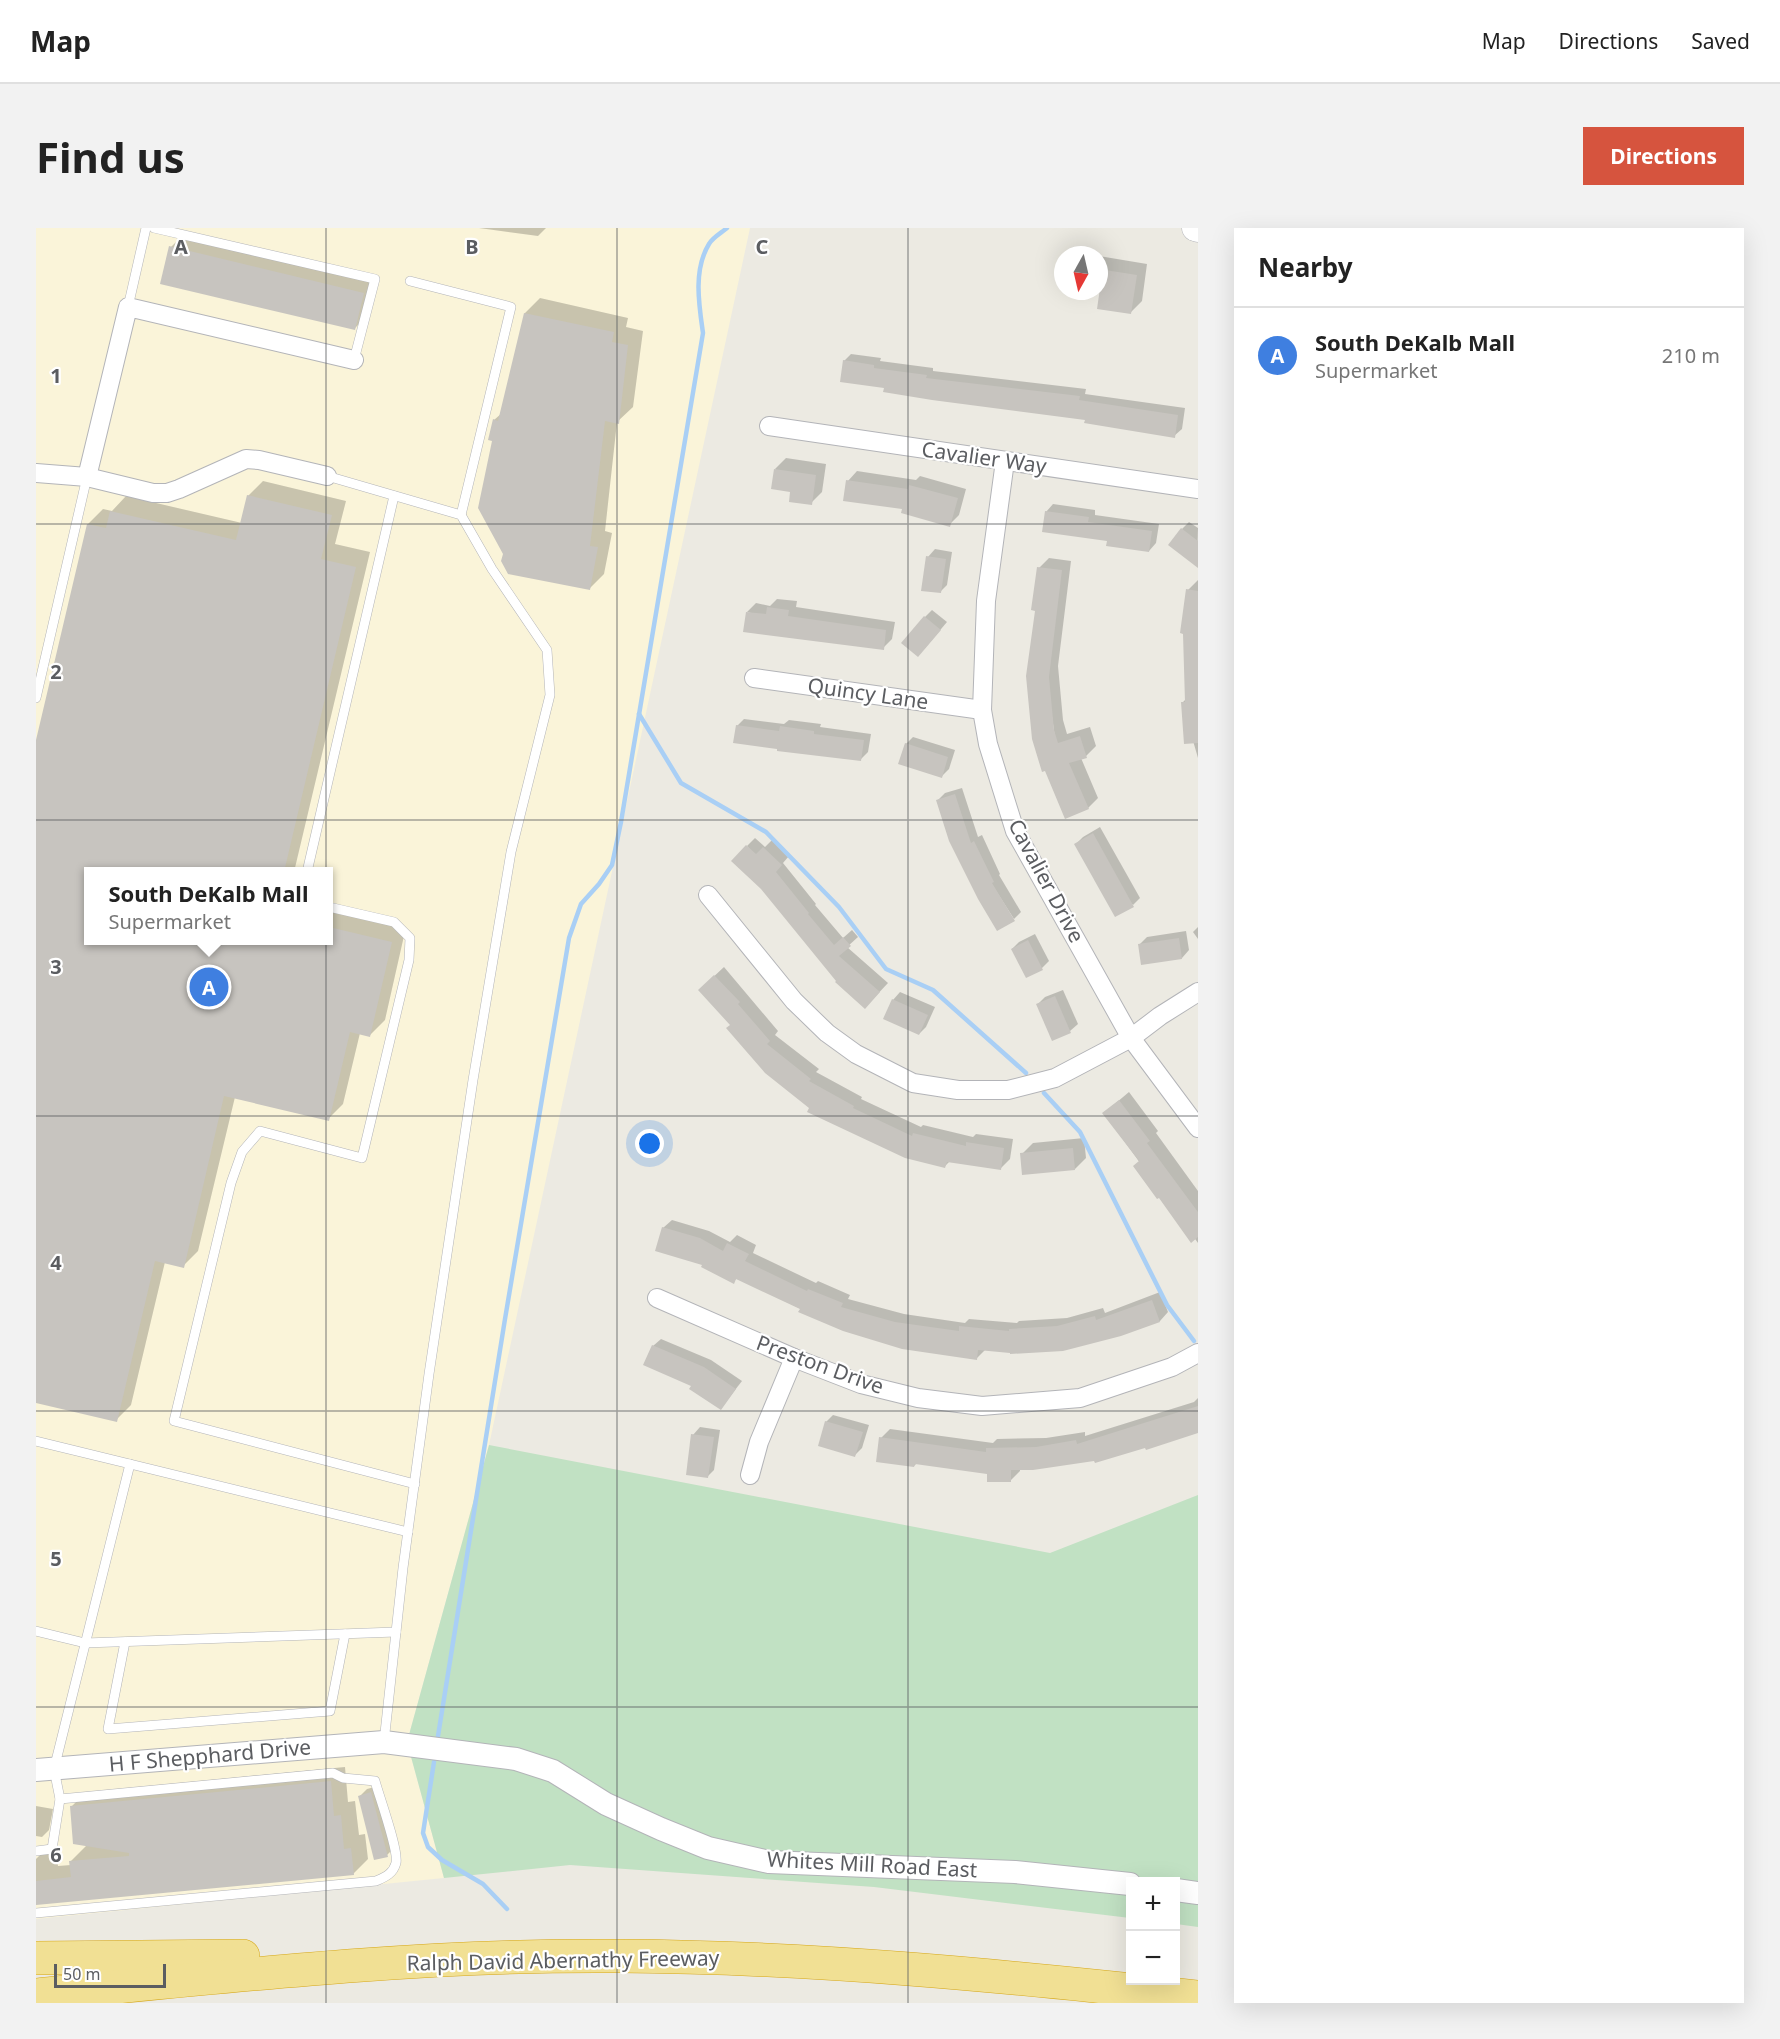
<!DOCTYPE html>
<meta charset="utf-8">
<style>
:root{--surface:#fff;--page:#f2f2f2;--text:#222;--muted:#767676;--line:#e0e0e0;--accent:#d6543e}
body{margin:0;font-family:"Noto Sans",sans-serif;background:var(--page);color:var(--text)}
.controls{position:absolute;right:18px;bottom:18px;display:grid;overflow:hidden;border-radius:0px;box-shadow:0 6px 24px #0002}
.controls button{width:54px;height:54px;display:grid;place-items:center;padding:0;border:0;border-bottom:2px solid var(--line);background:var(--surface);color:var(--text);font:30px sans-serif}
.compass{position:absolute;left:1018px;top:18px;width:54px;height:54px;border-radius:50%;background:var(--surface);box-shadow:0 6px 24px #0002;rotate:188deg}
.scale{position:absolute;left:18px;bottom:15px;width:112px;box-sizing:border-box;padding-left:6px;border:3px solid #5b5d61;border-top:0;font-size:16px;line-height:21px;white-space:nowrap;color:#5b5d61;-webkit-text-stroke:4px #fff;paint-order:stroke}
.you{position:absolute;left:614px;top:916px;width:21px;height:21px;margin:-15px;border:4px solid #fff;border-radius:50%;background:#1a73e8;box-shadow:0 0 0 9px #1a73e833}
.badge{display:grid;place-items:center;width:39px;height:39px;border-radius:50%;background:var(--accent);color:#fff;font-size:20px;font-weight:700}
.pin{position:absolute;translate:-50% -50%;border:3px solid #fff;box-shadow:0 2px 6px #0006}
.popup{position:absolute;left:48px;top:639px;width:249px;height:78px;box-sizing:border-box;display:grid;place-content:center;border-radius:0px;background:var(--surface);filter:drop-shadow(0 2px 4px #0005);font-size:20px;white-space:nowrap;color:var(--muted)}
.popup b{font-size:22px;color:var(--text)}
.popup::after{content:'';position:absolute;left:50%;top:100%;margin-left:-12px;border:12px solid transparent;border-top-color:var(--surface)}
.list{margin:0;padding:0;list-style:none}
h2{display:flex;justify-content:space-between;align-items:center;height:78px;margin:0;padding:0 24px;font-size:26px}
h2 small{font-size:20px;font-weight:400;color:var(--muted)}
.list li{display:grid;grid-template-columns:39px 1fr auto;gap:18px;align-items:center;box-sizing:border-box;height:96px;padding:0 24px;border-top:2px solid var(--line)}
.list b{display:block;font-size:22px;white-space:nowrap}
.list p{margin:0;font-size:20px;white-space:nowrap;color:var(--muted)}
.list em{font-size:20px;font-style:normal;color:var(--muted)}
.map{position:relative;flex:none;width:1162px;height:1775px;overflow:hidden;border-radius:0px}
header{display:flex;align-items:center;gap:36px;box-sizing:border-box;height:84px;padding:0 30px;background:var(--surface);border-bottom:2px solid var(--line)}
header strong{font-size:28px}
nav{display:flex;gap:33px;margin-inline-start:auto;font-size:21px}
.intro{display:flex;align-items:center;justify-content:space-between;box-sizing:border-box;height:144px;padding:0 36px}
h1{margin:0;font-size:42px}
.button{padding:15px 27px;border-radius:0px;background:var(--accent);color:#fff;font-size:21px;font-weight:700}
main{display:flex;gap:36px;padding:0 36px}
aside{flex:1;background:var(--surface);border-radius:0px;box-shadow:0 6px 24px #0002}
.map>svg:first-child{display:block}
.commercial{fill:#faf4d9;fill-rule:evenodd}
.green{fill:#c1e1c3}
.shadow{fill:#0003}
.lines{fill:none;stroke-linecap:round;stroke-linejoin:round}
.stream{stroke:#a9cff5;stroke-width:4.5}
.building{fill:#c7c4bf}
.service-casing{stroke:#b3b4b8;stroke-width:10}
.minor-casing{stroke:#b3b4b8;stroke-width:20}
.tertiary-casing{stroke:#b3b4b8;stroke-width:24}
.secondary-casing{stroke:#b4b6bb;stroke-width:27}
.motorway-casing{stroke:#d6a718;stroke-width:34}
.service{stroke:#fff;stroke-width:9}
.minor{stroke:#fff;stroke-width:18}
.tertiary{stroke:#fff;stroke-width:22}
.secondary{stroke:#fff;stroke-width:26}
.motorway{stroke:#f1e094;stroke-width:33}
.grid{fill:none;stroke:#5b5d61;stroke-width:1.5;stroke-opacity:0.55}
.labels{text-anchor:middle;stroke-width:4.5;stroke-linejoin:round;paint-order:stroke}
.street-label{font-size:21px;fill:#5b5d61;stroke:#fff}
.grid-label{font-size:20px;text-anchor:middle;font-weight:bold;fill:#5b5d61;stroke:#fff;stroke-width:4.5;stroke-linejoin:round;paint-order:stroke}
</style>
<header>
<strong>Map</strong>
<nav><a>Map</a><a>Directions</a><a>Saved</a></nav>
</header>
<div class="intro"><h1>Find us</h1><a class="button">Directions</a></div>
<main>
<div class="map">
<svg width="1162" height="1775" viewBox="0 0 1162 1775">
<rect width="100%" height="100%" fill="#eceae2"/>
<path class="commercial" d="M0,0H714L453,1217L371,1514L408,1650L0,1691ZM53,644H293V712H53Z"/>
<path class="green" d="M453,1217L1014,1325L1162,1267V1699L1140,1696V1654H1094V1690L838,1659L534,1637L408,1650L371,1514Z"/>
<g class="shadow">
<path d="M443,0H510L502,8Z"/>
<path d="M150,4L342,50L333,86L318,101L135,19Z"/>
<path d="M1063,28L1111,36L1106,73L1095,84L1067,52L1063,51Z"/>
<path d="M504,70L592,90L590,99L607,103L597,179L581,194L569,303L576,305L568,346L553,361L468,326L458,211V192L466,185L489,85Z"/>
<path d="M815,126L845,130L844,133L897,140V143L1050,161L1049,166L1149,180L1146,201L1138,208L1050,191L849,159L808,133Z"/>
<path d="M750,230L790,236L786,264L775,275L739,241Z"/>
<path d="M821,243L880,252L884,248L930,261L923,287L913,297L868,280L812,253Z"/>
<path d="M227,253L310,273L299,316L334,324L258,644H53V712H293V681L370,699L349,792L334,807L324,805L307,876L292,891L199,869L162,1023L147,1038L129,1034L95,1177L80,1192L0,1174V518L52,296L67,281L76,283L90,268L206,295L212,268Z"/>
<path d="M1017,276L1059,282V287L1123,296L1120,315L1113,323L1072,312L1010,284Z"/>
<path d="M1153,294L1162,300L1161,337L1146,301Z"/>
<path d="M899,321L916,324L911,357L904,364L892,329Z"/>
<path d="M1013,330L1035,333L1022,438L1027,492L1031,506L1054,499L1060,518L1050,528L1045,530L1062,570L1052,580L1030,589L1001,381L1003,340Z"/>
<path d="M1162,352V530L1146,475L1151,470L1152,362Z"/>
<path d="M741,371L761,373L760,379L859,394L856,411L847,420L711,384L720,375L734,378Z"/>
<path d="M896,382L911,394L889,420V389Z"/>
<path d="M708,491L748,496L753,492L785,496L784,499L835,506L832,524L825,531L701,498Z"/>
<path d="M877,509L919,522L913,541L906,548L870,516Z"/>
<path d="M926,560L942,609L946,607L964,646L963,647L985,684L978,691L902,572L909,565Z"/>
<path d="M1064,599L1104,670L1097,677L1040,616L1047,609Z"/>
<path d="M719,610L729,619L736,612L753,628L747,635L780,676L779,677L807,710L816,702L822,709L811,719L852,755L837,771L711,618Z"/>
<path d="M1162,699V711L1157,704Z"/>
<path d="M1150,703L1153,722L1146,730L1104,716L1111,709Z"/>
<path d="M999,706L1013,733L1006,740L990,748L976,721L983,714Z"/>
<path d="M688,739L742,803L739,807L783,841L780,844L826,869L825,871L885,899L887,897L937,909L940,906L977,911L974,931L965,940L914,933L909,938L775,880L696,797L673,753Z"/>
<path d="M1027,762L1042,796L1034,803L1017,811L1002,776L1009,769Z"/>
<path d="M864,764L899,779L890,799L883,806L857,772Z"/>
<path d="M1093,864L1122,903L1120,905L1162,963V1015L1068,885Z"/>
<path d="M1048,910L1050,930L1039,941L986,926L997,915Z"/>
<path d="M636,992L673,1003L694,1014L701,1007L720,1017L717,1025L780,1055L782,1053L814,1067L812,1071L868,1086L929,1095L933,1091L981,1095L983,1093L1031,1090L1067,1080L1069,1085L1124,1064L1132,1084L1124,1093L1085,1107L949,1122L941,1130L765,1081L701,1050L697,1054L668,1036L627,1000Z"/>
<path d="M625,1111L675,1132L706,1153L685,1180L657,1157L617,1118Z"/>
<path d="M1162,1170V1204L1111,1220L1110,1219L1059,1231L984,1241V1243L975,1252L952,1245L881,1235L878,1238L845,1210L854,1201L957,1215L961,1211L1010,1210L1049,1204V1208L1158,1174Z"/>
<path d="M797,1187L833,1197L826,1220L819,1227L790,1194Z"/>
<path d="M664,1199L684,1202L678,1242L671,1249L657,1207Z"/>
<path d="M309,1539L312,1574L319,1573L323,1607L329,1606L332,1631L317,1646L0,1676V1631L9,1622L20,1621L22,1638L35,1637V1633L52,1616L35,1579L50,1564Z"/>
<path d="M342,1558L358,1620L351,1627L324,1568L331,1561Z"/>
<path d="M0,1578L17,1581L13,1602L6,1609L0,1608Z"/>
</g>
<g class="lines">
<g class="stream">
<path d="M603,486L645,555L730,604L803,679L850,741L897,762L990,845"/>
<path d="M1008,865L1044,904L1131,1077L1158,1113"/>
<path d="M402,1508L469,1091L533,710L545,676L563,656L576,637L585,594L667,105C663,77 657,42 673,16C676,10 685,5 691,0"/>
<path d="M398,1534L387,1605L392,1619L406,1632L447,1656L471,1681"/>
</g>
</g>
<g class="building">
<path d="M133,18L328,65L319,102L124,56Z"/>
<path d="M1063,41L1101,47L1095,86L1061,81L1065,53L1063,52Z"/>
<path d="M488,85L578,104L576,114L592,117L583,196L569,193L554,318L562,319L554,362L472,346L465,333L467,326L442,280L456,213L452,212L457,191L462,193Z"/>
<path d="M807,132L838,137V140L891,147L890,150L1044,168L1043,172L1142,187L1139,210L1048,195L1049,192L896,172L847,164L848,160L804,154Z"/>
<path d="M738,241L780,247L776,277L753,274L754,264L735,261Z"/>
<path d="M810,252L872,261L873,257L922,270L914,299L865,285L866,281L807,273Z"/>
<path d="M211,267L296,287L285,331L320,339L248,644H53V712H293V699L356,714L334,809L314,804L293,893L188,868L148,1040L119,1033L81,1194L0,1175V512L51,296L70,300L74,283L200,312Z"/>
<path d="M1009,283L1053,289L1052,294L1116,303L1113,324L1070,318L1071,313L1006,304Z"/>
<path d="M1145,300L1162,313V340L1132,317Z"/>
<path d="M890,328L910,331L905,365L885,363Z"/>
<path d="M1001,339L1026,342L1013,449L1018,502L1022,515L1044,508L1051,530L1033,535L1053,581L1029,591L1009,543L1006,544L996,511L990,448L999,383L995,382Z"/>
<path d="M1150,361L1162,363V515L1148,516L1145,474H1149L1147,406L1144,405Z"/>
<path d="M731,379L753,382L752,388L850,402L848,422L707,404L710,384L730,386Z"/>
<path d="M888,388L905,402L882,429L865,415Z"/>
<path d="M700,497L743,503L744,498L778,503V506L828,512L825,533L741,523V521L697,515Z"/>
<path d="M869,515L912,529L906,550L862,536Z"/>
<path d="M919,566L935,615L938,613L958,654L956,655L979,693L961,703L942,671L913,613L900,572Z"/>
<path d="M1057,605L1098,679L1079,689L1038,616Z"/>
<path d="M710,617L720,626L727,619L746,637L740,644L773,685L772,686L798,717L807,709L815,718L803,728L844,764L829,781L799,754L800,753L725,661L695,633Z"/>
<path d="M1143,710L1146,731L1105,737L1102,716Z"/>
<path d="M992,712L1007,742L990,750L975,721Z"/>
<path d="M678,747L704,774L702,776L734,813L731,816L775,851L773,853L818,878L817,880L876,908L877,905L930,918V914L968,920L965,942L911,934L909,940L869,930L771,884L773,880L729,845L690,800L694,797L662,762Z"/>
<path d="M1019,768L1035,805L1016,813L1000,776Z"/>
<path d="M856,771L892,787L883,807L847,791Z"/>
<path d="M1083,872L1114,913L1111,915L1162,984V1009L1155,1015L1123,970L1121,971L1097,938L1103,933L1066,885Z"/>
<path d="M1037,920L1039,942L986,947L984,925Z"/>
<path d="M626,999L664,1010L687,1023L691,1015L713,1026L709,1033L771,1063L772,1061L807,1075L805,1079L859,1094L923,1103V1098L973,1103V1101L1021,1098L1059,1088L1060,1092L1116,1072L1124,1094L1085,1108L1027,1123L974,1126V1125L942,1122L941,1132L866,1121L807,1103L762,1084L764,1081L700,1051L698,1056L665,1039L666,1037L619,1023Z"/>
<path d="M616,1117L668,1139L700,1161L685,1182L653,1161L655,1158L607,1137Z"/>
<path d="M1162,1178V1205L1110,1222L1109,1220L1059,1235L1058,1233L997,1242H975V1254H951V1246L879,1236L878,1239L840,1234L843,1209L950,1224V1220L1000,1219L1040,1212L1041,1216Z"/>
<path d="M789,1193L827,1204L819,1229L782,1218Z"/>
<path d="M655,1206L678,1209L672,1250L650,1247Z"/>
<path d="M295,1553L298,1588L305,1587L308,1621L315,1620L318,1647L0,1677V1653L35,1649L33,1633L93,1628V1625L37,1616L34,1578Z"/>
<path d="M335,1564L352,1629L338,1632L322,1568Z"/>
</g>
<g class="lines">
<defs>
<g id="service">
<path d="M118,0L339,51L318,132"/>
<path d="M374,53L475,79L425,287"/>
<path d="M92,79L110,0"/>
<path d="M291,248L425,287L456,341L511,422L514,467L475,624L437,852L393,1146L367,1340L348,1514"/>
<path d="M0,470L51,249"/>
<path d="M271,644L358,268"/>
<path d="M293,679L358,694L374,710L373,732L326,930L224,903L206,924L195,955L138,1193L379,1256"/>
<path d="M0,1213L94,1236L18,1541L24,1571L16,1621L0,1623"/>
<path d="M94,1236L372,1304"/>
<path d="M0,1403L49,1415L360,1404"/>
<path d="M89,1414L72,1501L294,1483L309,1406"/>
<path d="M0,1685L340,1653C349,1649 357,1646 360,1635C363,1623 343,1568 339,1553L307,1550L297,1545L24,1571"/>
</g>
<g id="minor">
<path d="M733,198L1162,261"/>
<path d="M969,233L950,373L946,482L952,516L979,603L1095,810L1162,900"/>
<path d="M0,245L51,249L117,265H131L143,261L210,231L223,232L291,248"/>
<path d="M51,249L92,79L318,132"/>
<path d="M718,450L946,482"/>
<path d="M672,667L758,773L791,805L820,826L877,855L922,862H972L1019,850L1095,810L1124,788L1162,764"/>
<path d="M621,1070L758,1130L825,1156L882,1170L946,1178L1044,1170L1136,1139L1162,1125"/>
<path d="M714,1247L723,1214L758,1130"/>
</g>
<g id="tertiary">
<path d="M0,1542L348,1514L480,1531L517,1543L570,1576L625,1601L672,1620L733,1634L979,1644L1094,1656"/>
<path d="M1140,1662L1162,1665"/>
</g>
<path id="secondary" d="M1159,0L1162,1"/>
<g id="motorway">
<path d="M0,1730L207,1728"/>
<path d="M0,1767C194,1748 389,1726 584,1728C777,1729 970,1748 1162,1769"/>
</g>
</defs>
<use href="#service" class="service-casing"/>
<use href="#minor" class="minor-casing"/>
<use href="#tertiary" class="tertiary-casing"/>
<use href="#secondary" class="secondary-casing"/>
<use href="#motorway" class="motorway-casing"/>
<use href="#service" class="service"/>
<use href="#minor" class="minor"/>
<use href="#tertiary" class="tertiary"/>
<use href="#secondary" class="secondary"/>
<use href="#motorway" class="motorway"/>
</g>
<path class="grid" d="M290,0V1775M581,0V1775M872,0V1775M0,296H1162M0,592H1162M0,888H1162M0,1183H1162M0,1479H1162"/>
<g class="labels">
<g class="street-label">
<text transform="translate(948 230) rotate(8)" y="7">Cavalier Way</text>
<text transform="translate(832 466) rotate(8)" y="7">Quincy Lane</text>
<text transform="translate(1010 653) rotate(62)" y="7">Cavalier Drive</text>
<text transform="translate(784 1137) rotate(20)" y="7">Preston Drive</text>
<text transform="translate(174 1528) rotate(-5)" y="7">H F Shepphard Drive</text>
<text transform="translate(836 1637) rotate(3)" y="7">Whites Mill Road East</text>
<text transform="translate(527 1733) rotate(-1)" y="7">Ralph David Abernathy Freeway</text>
</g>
</g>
<g class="grid-label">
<text x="145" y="26">A</text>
<text x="436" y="26">B</text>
<text x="726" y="26">C</text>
<text x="20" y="155">1</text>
<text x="20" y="451">2</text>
<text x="20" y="746">3</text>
<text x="20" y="1042">4</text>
<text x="20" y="1338">5</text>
<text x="20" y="1634">6</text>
</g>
</svg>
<div class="controls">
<button>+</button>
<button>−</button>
</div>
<svg class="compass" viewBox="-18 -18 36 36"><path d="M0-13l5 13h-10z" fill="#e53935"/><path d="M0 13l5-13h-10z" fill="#767676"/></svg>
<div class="scale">50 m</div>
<div class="you"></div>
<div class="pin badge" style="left:173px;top:759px;background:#3f7fe0">A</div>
<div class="popup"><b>South DeKalb Mall</b>Supermarket</div>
</div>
<aside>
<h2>Nearby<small></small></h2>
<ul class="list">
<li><span class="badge" style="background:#3f7fe0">A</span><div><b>South DeKalb Mall</b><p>Supermarket</p></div><em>210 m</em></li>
</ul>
</aside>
</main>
